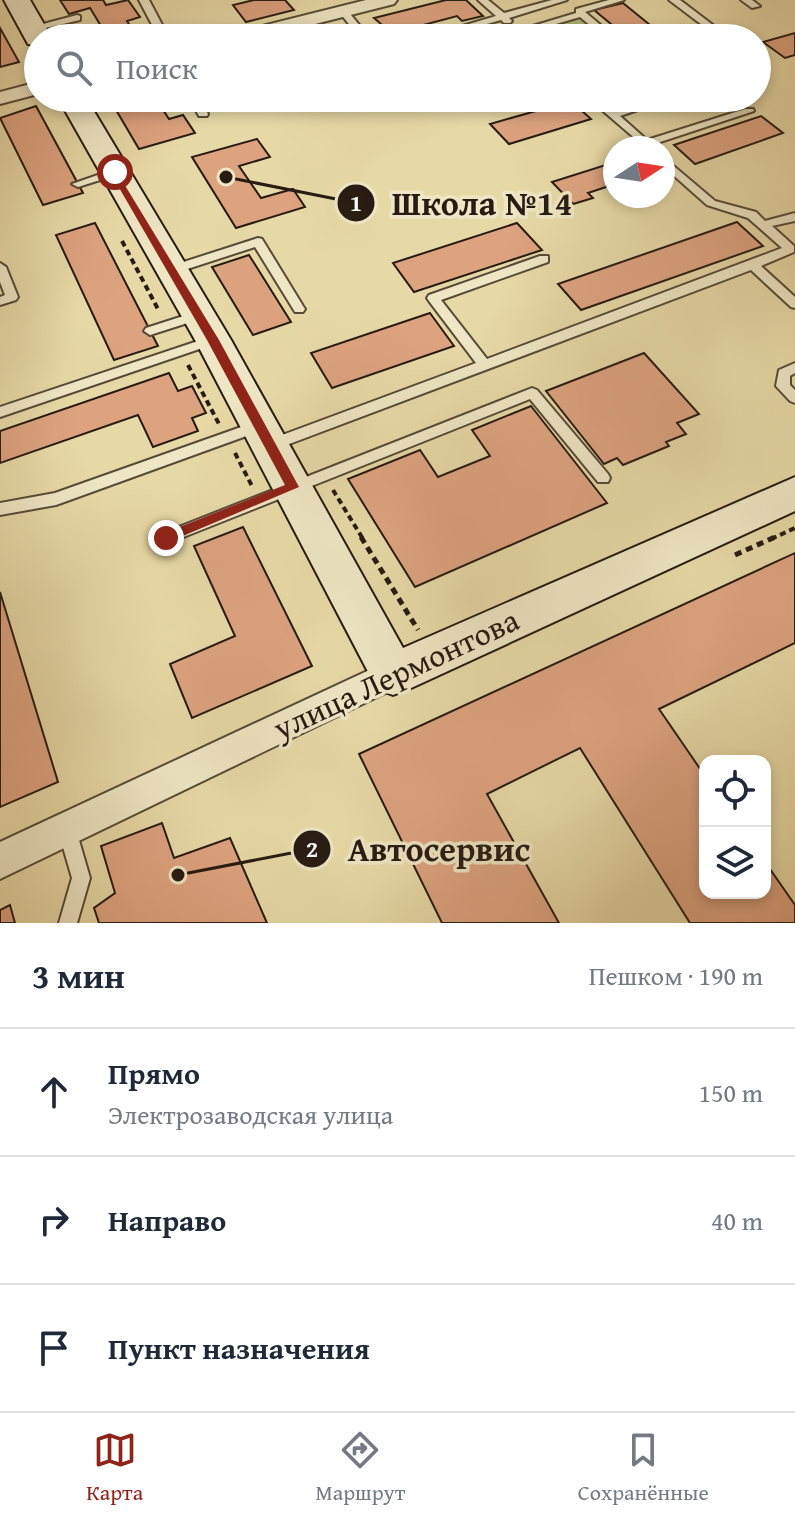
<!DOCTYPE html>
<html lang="ru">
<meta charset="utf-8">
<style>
:root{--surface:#fff;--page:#f6f6f7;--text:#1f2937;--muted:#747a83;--line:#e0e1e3;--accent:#8f2418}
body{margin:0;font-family:"Gentium Book Plus",serif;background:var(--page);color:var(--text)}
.controls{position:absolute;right:24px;bottom:24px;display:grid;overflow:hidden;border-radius:16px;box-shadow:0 4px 12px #0003}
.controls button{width:72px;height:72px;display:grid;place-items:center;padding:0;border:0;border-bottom:2px solid var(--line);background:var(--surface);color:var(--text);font:40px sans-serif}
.compass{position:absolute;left:603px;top:136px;width:72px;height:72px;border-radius:50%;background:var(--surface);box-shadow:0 4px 12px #0003;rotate:78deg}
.stop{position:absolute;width:24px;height:24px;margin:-18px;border:6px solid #8f2418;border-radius:50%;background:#fff}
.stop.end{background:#8f2418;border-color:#fff;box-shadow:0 2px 8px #0008}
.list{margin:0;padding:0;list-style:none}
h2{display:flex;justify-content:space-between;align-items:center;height:104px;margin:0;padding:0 32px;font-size:34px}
h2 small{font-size:26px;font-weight:400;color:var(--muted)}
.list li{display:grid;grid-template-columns:52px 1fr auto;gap:24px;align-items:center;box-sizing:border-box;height:128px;padding:0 32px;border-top:2px solid var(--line)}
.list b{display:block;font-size:30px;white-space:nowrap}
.list p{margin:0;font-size:26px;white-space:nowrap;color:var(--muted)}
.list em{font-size:26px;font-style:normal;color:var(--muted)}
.icon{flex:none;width:44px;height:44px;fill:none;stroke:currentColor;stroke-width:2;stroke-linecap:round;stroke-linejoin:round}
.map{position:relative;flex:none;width:795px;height:923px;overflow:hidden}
.search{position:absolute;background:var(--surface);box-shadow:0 4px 12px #0003;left:24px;right:24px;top:24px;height:88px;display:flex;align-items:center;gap:20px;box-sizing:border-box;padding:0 28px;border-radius:44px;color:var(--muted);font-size:30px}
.sheet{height:488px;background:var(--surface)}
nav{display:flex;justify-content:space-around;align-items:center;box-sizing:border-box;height:112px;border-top:2px solid var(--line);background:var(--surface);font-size:22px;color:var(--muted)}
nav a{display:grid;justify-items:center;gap:4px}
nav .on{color:var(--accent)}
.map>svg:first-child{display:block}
.green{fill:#b8bf85;stroke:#706d4c;stroke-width:2}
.building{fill:#dda37f;stroke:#271b13;stroke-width:2}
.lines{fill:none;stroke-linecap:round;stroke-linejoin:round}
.lane-casing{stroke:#574a38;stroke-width:4}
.street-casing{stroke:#574a38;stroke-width:4}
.secondary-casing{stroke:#271b13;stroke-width:4}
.path-far2{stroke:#271b13;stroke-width:3;stroke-dasharray:4 3;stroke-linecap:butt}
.path-far1{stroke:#271b13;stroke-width:4;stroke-dasharray:6 4;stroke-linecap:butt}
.path{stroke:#271b13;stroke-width:5;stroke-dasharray:7 5;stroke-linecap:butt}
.lane{fill:#efe6c5;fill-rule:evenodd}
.street{fill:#efe6c5;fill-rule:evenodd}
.secondary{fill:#efe6c5;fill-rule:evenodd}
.route{fill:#8f2418}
.labels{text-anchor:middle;stroke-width:7;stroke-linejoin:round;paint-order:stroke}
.street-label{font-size:32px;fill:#271b13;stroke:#efe6c5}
.leader{fill:none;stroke:#271b13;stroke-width:3}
.callout-dot{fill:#271b13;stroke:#efe6c5;stroke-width:3}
.mark-label{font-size:24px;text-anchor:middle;font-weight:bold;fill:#fff}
.callout-label{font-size:34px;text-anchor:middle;font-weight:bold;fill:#271b13;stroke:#efe6c5;stroke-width:7;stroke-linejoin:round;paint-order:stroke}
</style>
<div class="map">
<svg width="795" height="923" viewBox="0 0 795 923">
<rect width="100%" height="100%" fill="#e7d9a6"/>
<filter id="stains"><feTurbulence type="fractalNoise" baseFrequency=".0025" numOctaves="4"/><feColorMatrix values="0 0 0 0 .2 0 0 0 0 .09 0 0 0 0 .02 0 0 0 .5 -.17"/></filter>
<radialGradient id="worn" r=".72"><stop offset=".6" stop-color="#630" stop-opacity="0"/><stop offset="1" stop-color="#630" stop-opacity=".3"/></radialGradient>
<path class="green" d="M580,16L607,38H529L523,33Z"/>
<g class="building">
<path d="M60,0H103L106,5L128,0L140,17L127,21L138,38H96L94,34L104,31L90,8L69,14Z"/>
<path d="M254,0H285L294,10L246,22L233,5Z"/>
<path d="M446,0H466L483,16L462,21L457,16L408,29L413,34L397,38L374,18Z"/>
<path d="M623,3L666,38H628L594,10Z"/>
<path d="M0,28L19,62L0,67Z"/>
<path d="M795,33V55L785,58L763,42Z"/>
<path d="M109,98H161L156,99L169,119L183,115L195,133L139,149Z"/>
<path d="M571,101L591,119L509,144L490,124Z"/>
<path d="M36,106L83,193L43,205L0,118Z"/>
<path d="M761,116L783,133L695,164L674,145Z"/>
<path d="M257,139L270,157L239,166L261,198L293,189L305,207L236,228L192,157Z"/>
<path d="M615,162V184L588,193L593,198L573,204L552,182Z"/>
<path d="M737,222L763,246L581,310L558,284Z"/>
<path d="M95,223L158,346L114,360L56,235Z"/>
<path d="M517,223L542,250L414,292L393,263Z"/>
<path d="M249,255L291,322L253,335L212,267Z"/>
<path d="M430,313L454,346L332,388L311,353Z"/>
<path d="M644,353L699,414L677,423L686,434L666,442L669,446L623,465L617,458L604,464L546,391Z"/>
<path d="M169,373L178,391L192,386L206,413L192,418L198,431L153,447L138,415L0,463V431Z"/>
<path d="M531,406L607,503L415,587L348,479L420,450L438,477L490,456L472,430Z"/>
<path d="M243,527L312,666L192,718L170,664L235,636L194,546Z"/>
<path d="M795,553V643L659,709L705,776V893H765V862L795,905V923H690L580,748L487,794L559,923H442L359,754Z"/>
<path d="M0,592L58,782L0,807Z"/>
<path d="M162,823L174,858L230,838L267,923H99L94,908L115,893L101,846Z"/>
<path d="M10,905L15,923H0V910Z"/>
</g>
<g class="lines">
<defs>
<g id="lane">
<path d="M139,0H149L169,38H159Z"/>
<path d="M478,0H488L504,13L552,0H567L509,18L512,21L510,23H504L501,20L437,38H422L496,16Z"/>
<path d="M609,0H624L585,12L616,38H605L580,17L518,35L513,32L576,13V9Z"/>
<path d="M669,0H680L726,35L718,37Z"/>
<path d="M741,0H752L760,6L752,8Z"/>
<path d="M340,9H346L370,38H360L340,13Z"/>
<path d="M77,15L80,16V20L33,31L28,28Z"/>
<path d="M189,98H199L208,114L207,116H199Z"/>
<path d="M588,98H599L614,111L657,98H673L620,116L647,140L745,109H753L754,111L645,147Z"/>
<path d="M663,157L715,201L756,212L765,221L795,213V221L772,226L794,246V252L761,266L795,297V308L791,307L751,270L276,449H266L264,445L266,441L476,363L429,301L427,298L429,295L540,256H548V262L441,300L487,359L782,248L748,218L707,205L663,166Z"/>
<path d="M115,169L120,172L119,174L78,187L72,184Z"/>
<path d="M258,238L262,239L303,306L305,309L303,312H295L255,247L172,274L166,270L168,267Z"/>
<path d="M0,263L6,267L18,297L16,300L0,305V297L5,295L0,282Z"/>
<path d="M199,311L203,312L205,315L203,318L150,335L144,331L146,328Z"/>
<path d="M213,336L217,337L219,340L217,343L0,417V407Z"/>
<path d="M795,363V373L790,376V385L795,390V403L790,401L776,386L779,370Z"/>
<path d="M532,388L537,390L608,474L610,478L608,482H598L530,399L171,542L166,544L161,542L159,538L161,534Z"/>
<path d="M258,421L265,426L263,430L56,505L0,515V503L55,493Z"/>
<path d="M67,821L73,824L76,830L90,878L77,923H59L72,878L58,830L61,824Z"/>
</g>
<g id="street">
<path d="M366,0H397L394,4L260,38H228L230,34Z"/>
<path d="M38,82V94L0,104V92Z"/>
<path d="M393,659L404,664L409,674L404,684L0,879V842Z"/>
</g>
<g id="secondary">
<path d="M4,0H30L52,38H38V46L28,44Z"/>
<path d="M58,98H86L231,340L403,648L795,477V511L409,689L393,695L377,689L195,340Z"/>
</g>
</defs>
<use href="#lane" class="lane-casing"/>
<use href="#street" class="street-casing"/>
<use href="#secondary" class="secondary-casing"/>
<path class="path-far2" d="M192,38L218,32"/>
<g class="path-far1">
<path d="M122,241L159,311"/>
<path d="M188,365L219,424"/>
<path d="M235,453L253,488"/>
<path d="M333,490L363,539"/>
<path d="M771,539L795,528"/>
</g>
<g class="path">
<path d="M361,537L418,630"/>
<path d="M735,555L775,537"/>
</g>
<use href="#lane" class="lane"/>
<use href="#street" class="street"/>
<use href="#secondary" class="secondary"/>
</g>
<path class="route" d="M115,169L219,340L299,487L166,543L162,542V534L285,485L207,340L110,172Z"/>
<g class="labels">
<g class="street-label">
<text transform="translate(396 674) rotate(-25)" y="11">улица Лермонтова</text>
</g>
</g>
<path class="leader" d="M226 177L356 203M178 875L312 849"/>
<g class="callout-dot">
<circle cx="226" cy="177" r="8"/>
<circle cx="178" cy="875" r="8"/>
<circle cx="356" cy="203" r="20"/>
<circle cx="312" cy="849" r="20"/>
</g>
<g class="mark-label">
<text x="356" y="211">1</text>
<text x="312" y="857">2</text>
</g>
<g class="callout-label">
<text x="482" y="215">Школа №14</text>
<text x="439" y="861">Автосервис</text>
</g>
<rect width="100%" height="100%" filter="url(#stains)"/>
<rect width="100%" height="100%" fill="url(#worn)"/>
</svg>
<div class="controls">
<button><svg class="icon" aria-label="locate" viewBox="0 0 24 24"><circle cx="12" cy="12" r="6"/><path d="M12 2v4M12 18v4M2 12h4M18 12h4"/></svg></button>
<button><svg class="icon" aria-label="layers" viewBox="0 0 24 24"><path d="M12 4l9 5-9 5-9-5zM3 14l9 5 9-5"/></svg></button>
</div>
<svg class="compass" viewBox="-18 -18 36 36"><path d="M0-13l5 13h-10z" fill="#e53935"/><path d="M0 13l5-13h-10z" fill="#747a83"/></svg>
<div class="stop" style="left:115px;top:172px"></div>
<div class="stop end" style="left:166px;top:538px"></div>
<div class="search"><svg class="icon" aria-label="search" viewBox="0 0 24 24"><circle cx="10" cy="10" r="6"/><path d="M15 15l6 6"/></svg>Поиск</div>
</div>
<section class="sheet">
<h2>3 мин<small>Пешком · 190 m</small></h2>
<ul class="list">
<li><svg class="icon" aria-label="ahead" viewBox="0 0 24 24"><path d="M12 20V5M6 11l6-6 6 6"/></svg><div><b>Прямо</b><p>Электрозаводская улица</p></div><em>150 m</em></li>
<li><svg class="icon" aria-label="right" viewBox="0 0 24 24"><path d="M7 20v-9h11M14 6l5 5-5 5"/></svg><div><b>Направо</b></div><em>40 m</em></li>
<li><svg class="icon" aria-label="arrive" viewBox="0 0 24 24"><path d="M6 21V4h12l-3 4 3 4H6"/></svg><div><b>Пункт назначения</b></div></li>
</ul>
</section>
<nav>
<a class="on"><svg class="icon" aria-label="map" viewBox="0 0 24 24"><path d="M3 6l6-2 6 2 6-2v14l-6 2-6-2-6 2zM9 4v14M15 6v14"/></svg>Карта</a>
<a><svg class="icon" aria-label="directions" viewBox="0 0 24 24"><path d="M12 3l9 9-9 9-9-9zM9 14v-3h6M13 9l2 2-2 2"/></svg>Маршрут</a>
<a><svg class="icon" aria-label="saved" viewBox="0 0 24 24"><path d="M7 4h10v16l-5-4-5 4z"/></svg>Сохранённые</a>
</nav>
